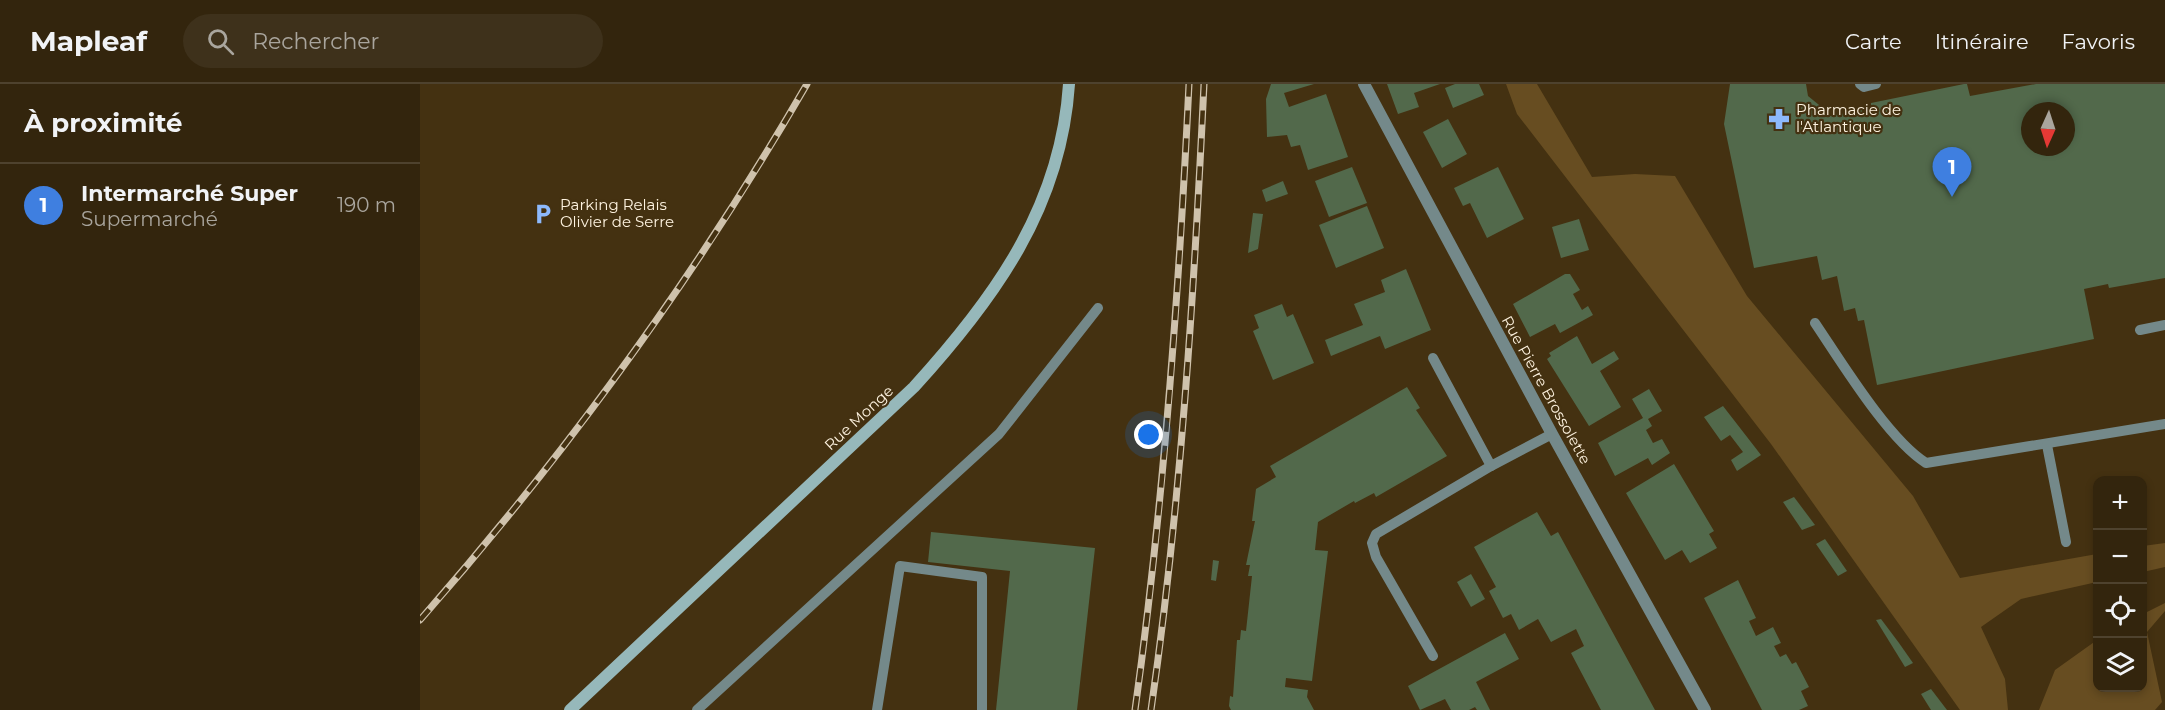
<!DOCTYPE html>
<html lang="fr">
<meta charset="utf-8">
<style>
:root{--surface:#33250d;--page:#3e311b;--text:#f1f3f6;--muted:#a9a59d;--line:#4e422e;--accent:#8db9fc}
body{margin:0;font-family:Montserrat,sans-serif;background:var(--page);color:var(--text)}
.controls{position:absolute;right:18px;bottom:18px;display:grid;overflow:hidden;border-radius:12px;box-shadow:0 3px 9px #0003}
.controls button{width:54px;height:54px;display:grid;place-items:center;padding:0;border:0;border-bottom:2px solid var(--line);background:var(--surface);color:var(--text);font:30px sans-serif}
.compass{position:absolute;left:1601px;top:18px;width:54px;height:54px;border-radius:50%;background:var(--surface);box-shadow:0 3px 9px #0003;rotate:183deg}
.you{position:absolute;left:729px;top:351px;width:21px;height:21px;margin:-15px;border:4px solid #fff;border-radius:50%;background:#1a73e8;box-shadow:0 0 0 9px #1a73e833}
.badge{display:grid;place-items:center;width:39px;height:39px;border-radius:50%;background:var(--accent);color:#fff;font-size:20px;font-weight:700}
.pin{position:absolute;translate:-50% -50px;filter:drop-shadow(0 2px 3px #0008)}
.pin::after{content:'';position:absolute;top:32px;width:21px;height:18px;background:inherit;clip-path:polygon(0 0,100% 0,50% 100%)}
.list{margin:0;padding:0;list-style:none}
h2{display:flex;justify-content:space-between;align-items:center;height:78px;margin:0;padding:0 24px;font-size:26px}
h2 small{font-size:20px;font-weight:400;color:var(--muted)}
.list li{display:grid;grid-template-columns:39px 1fr auto;gap:18px;align-items:center;box-sizing:border-box;height:84px;padding:0 24px;border-top:2px solid var(--line)}
.list b{display:block;font-size:22px;white-space:nowrap}
.list p{margin:0;font-size:20px;white-space:nowrap;color:var(--muted)}
.list em{font-size:20px;font-style:normal;color:var(--muted)}
.icon{flex:none;width:33px;height:33px;fill:none;stroke:currentColor;stroke-width:2;stroke-linecap:round;stroke-linejoin:round}
.map{position:relative;flex:none;width:1745px;height:626px;overflow:hidden}
header{display:flex;align-items:center;gap:36px;box-sizing:border-box;height:84px;padding:0 30px;background:var(--surface);border-bottom:2px solid var(--line)}
header strong{font-size:28px}
nav{display:flex;gap:33px;margin-inline-start:auto;font-size:21px}
.search{width:420px;height:54px;background:var(--page);display:flex;align-items:center;gap:15px;box-sizing:border-box;padding:0 21px;border-radius:33px;color:var(--muted);font-size:22px}
main{display:flex}
aside{flex:1;background:var(--surface)}
.map>svg:first-child{display:block}
.green{fill:#674d21}
.building{fill:#52694b;fill-rule:evenodd}
.lines{fill:none;stroke-linecap:round;stroke-linejoin:round}
.lane{stroke:#74898a;stroke-width:10}
.street{stroke:#74898a;stroke-width:12}
.secondary{stroke:#96b8ba;stroke-width:12}
.rail-casing{stroke:#cfc2ac;stroke-width:7}
.rail{stroke:#443111;stroke-width:4.5;stroke-dasharray:14;stroke-linecap:butt}
.labels{text-anchor:middle;stroke-width:4.5;stroke-linejoin:round;paint-order:stroke}
.poi-label{font-size:15px;fill:#fef3e0;stroke:#443111;text-anchor:start}
.street-label{font-size:15px;fill:#fef3e0;stroke:#443111}
</style>
<header>
<strong>Mapleaf</strong>
<div class="search"><svg class="icon" aria-label="search" viewBox="0 0 24 24"><circle cx="10" cy="10" r="6"/><path d="M15 15l6 6"/></svg>Rechercher</div>
<nav><a>Carte</a><a>Itinéraire</a><a>Favoris</a></nav>
</header>
<main>
<aside>
<h2>À proximité<small></small></h2>
<ul class="list">
<li><span class="badge" style="background:#3f7fe0">1</span><div><b>Intermarché Super</b><p>Supermarché</p></div><em>190 m</em></li>
</ul>
</aside>
<div class="map">
<svg width="1745" height="626" viewBox="0 0 1745 626">
<rect width="100%" height="100%" fill="#443111"/>
<g class="green">
<path d="M1086,0H1117L1172,93L1215,90L1255,92L1327,212L1493,412L1540,494L1677,470V498L1601,515L1561,543L1585,595L1588,626H1540L1351,360L1097,30Z"/>
<path d="M1745,459V483L1723,488V462Z"/>
<path d="M1745,519V527L1727,548L1742,618L1735,626H1619L1635,586L1677,556L1678,604H1722L1723,530Z"/>
</g>
<g class="building">
<path d="M851,0H894L864,9L869,23L906,10L928,73L888,86L880,61L871,63L867,51L847,53L846,15Z"/>
<path d="M967,0H1020L994,9L999,23L978,30Z"/>
<path d="M1035,0H1059L1064,11L1033,24L1025,4Z"/>
<path d="M1310,0H1386L1388,12L1404,25L1405,33L1451,24V19L1544,0H1547L1550,12L1616,0H1745V194L1689,204L1688,200L1664,205L1674,255L1457,301L1444,236L1438,237L1435,224L1424,227L1417,192L1402,196L1397,172L1334,184L1304,40ZM1610,27H1646V63H1610Z"/>
<path d="M1028,35L1047,70L1022,84L1003,48Z"/>
<path d="M932,83L947,119L909,133L895,97Z"/>
<path d="M1078,83L1104,135L1067,154L1050,119L1043,122L1034,104Z"/>
<path d="M863,97L868,110L846,118L842,106Z"/>
<path d="M947,122L964,164L916,184L899,141Z"/>
<path d="M833,129L843,130L838,165L828,169Z"/>
<path d="M1159,135L1169,166L1141,174L1132,143Z"/>
<path d="M986,185L1011,246L965,265L960,252L911,272L905,256L943,241L934,220L965,208L961,196Z"/>
<path d="M1145,190H1150L1160,206L1153,210L1162,226L1168,222L1173,231L1140,249L1135,240L1110,253L1093,220Z"/>
<path d="M862,220L867,233L873,230L894,279L853,296L833,247L839,244L834,231Z"/>
<path d="M1157,252L1172,280L1194,267L1199,275L1180,287L1201,323L1169,342L1127,275L1131,272L1129,269Z"/>
<path d="M987,303L1000,324L996,326L1027,372L956,413L954,409L935,419L934,417L898,438L895,466L908,467L892,597L866,594L865,603L888,606L887,613L894,626H811L809,622L810,612L813,613L817,556H820L821,546L826,547L832,492H828L830,481H826L835,437H832L836,405L856,393L850,382Z"/>
<path d="M1229,305L1242,327L1228,335L1232,342L1226,346L1233,359L1242,355L1250,369L1232,381L1228,374L1195,392L1178,359L1223,334L1212,315Z"/>
<path d="M1303,322L1341,371L1317,387L1311,376L1323,368L1310,351L1301,357L1284,333Z"/>
<path d="M1254,380L1294,447L1289,450L1297,464L1270,479L1262,466L1245,476L1206,409Z"/>
<path d="M1374,413L1395,441L1382,446L1363,418Z"/>
<path d="M1117,428L1131,452L1138,448L1235,626H1181L1151,569L1164,562L1156,545L1131,558L1118,535L1099,546L1091,530L1083,534L1069,507L1076,503L1054,463Z"/>
<path d="M511,448L675,464L657,626H576L590,487L508,478Z"/>
<path d="M1405,455L1427,487L1418,492L1396,460Z"/>
<path d="M793,476L799,477L796,497L791,496Z"/>
<path d="M1051,490L1065,515L1051,523L1037,498Z"/>
<path d="M1318,496L1336,534L1329,537L1336,552L1353,543L1361,559L1354,562L1360,573L1366,570L1372,580L1376,578L1389,603L1381,607L1388,622L1379,626H1342L1284,514Z"/>
<path d="M1461,535L1479,559L1493,579L1485,583L1456,536Z"/>
<path d="M1085,549L1099,575L1056,598L1070,626H1057L1055,623L1049,626H1031L1025,615L1000,626L988,602Z"/>
<path d="M1511,605L1527,626H1511L1501,610Z"/>
</g>
<g class="lines">
<g class="lane">
<path d="M1440,0L1444,3L1456,0"/>
<path d="M1395,239C1422,279 1468,355 1506,379L1745,340"/>
<path d="M1720,246L1745,241"/>
<path d="M1013,274L1071,382"/>
<path d="M1627,361L1646,458"/>
<path d="M1013,572L956,473L952,459L956,450L1071,382L1132,350"/>
<path d="M277,626L579,350L678,224"/>
<path d="M457,626L480,482L562,493V626"/>
</g>
<path class="street" d="M944,0L1132,350L1285,626"/>
<path class="secondary" d="M150,626L494,303C575,214 641,123 649,0"/>
<defs>
<g id="rail">
<path d="M0,536C147,369 276,192 387,0"/>
<path d="M715,626C744,418 759,209 769,0"/>
<path d="M731,626C761,418 774,210 784,0"/>
</g>
</defs>
<use href="#rail" class="rail-casing"/>
<use href="#rail" class="rail"/>
</g>
<defs>
<symbol id="pharmacy-bare" viewBox="-9 -9 18 18"><path d="M-2-6h4v4h4v4h-4v4h-4v-4h-4v-4h4Z" fill="#8db9fc" stroke="#443111" stroke-width="2.5" paint-order="stroke"/></symbol>
<symbol id="parking-bare" viewBox="-9 -9 18 18"><path d="M-3.5-5.5H1a3.5 3.5 0 0 1 0 7H-1V5.5H-3.5ZM-1-3.4V-.6H.8a1.4 1.4 0 0 0 0-2.8Z" fill="#8db9fc" stroke="#443111" stroke-width="2.5" paint-order="stroke"/></symbol>
</defs>
<g fill-rule="evenodd">
<use href="#pharmacy-bare" x="1344" y="20" width="30" height="30"/>
<use href="#parking-bare" x="108" y="115" width="30" height="30"/>
</g>
<g class="labels">
<g class="poi-label">
<text x="1376" y="31">Pharmacie de<tspan x="1376" dy="17">l'Atlantique</tspan></text>
<text x="140" y="126">Parking Relais<tspan x="140" dy="17">Olivier de Serre</tspan></text>
</g>
<g class="street-label">
<text transform="translate(1126 306) rotate(61)" y="5">Rue Pierre Brossolette</text>
<text transform="translate(439 334) rotate(-43)" y="5">Rue Monge</text>
</g>
</g>
</svg>
<div class="controls">
<button>+</button>
<button>−</button>
<button><svg class="icon" aria-label="locate" viewBox="0 0 24 24"><circle cx="12" cy="12" r="6"/><path d="M12 2v4M12 18v4M2 12h4M18 12h4"/></svg></button>
<button><svg class="icon" aria-label="layers" viewBox="0 0 24 24"><path d="M12 4l9 5-9 5-9-5zM3 14l9 5 9-5"/></svg></button>
</div>
<svg class="compass" viewBox="-18 -18 36 36"><path d="M0-13l5 13h-10z" fill="#e53935"/><path d="M0 13l5-13h-10z" fill="#a9a59d"/></svg>
<div class="you"></div>
<div class="pin badge" style="left:1532px;top:113px;background:#3f7fe0">1</div>
</div>
</main>
